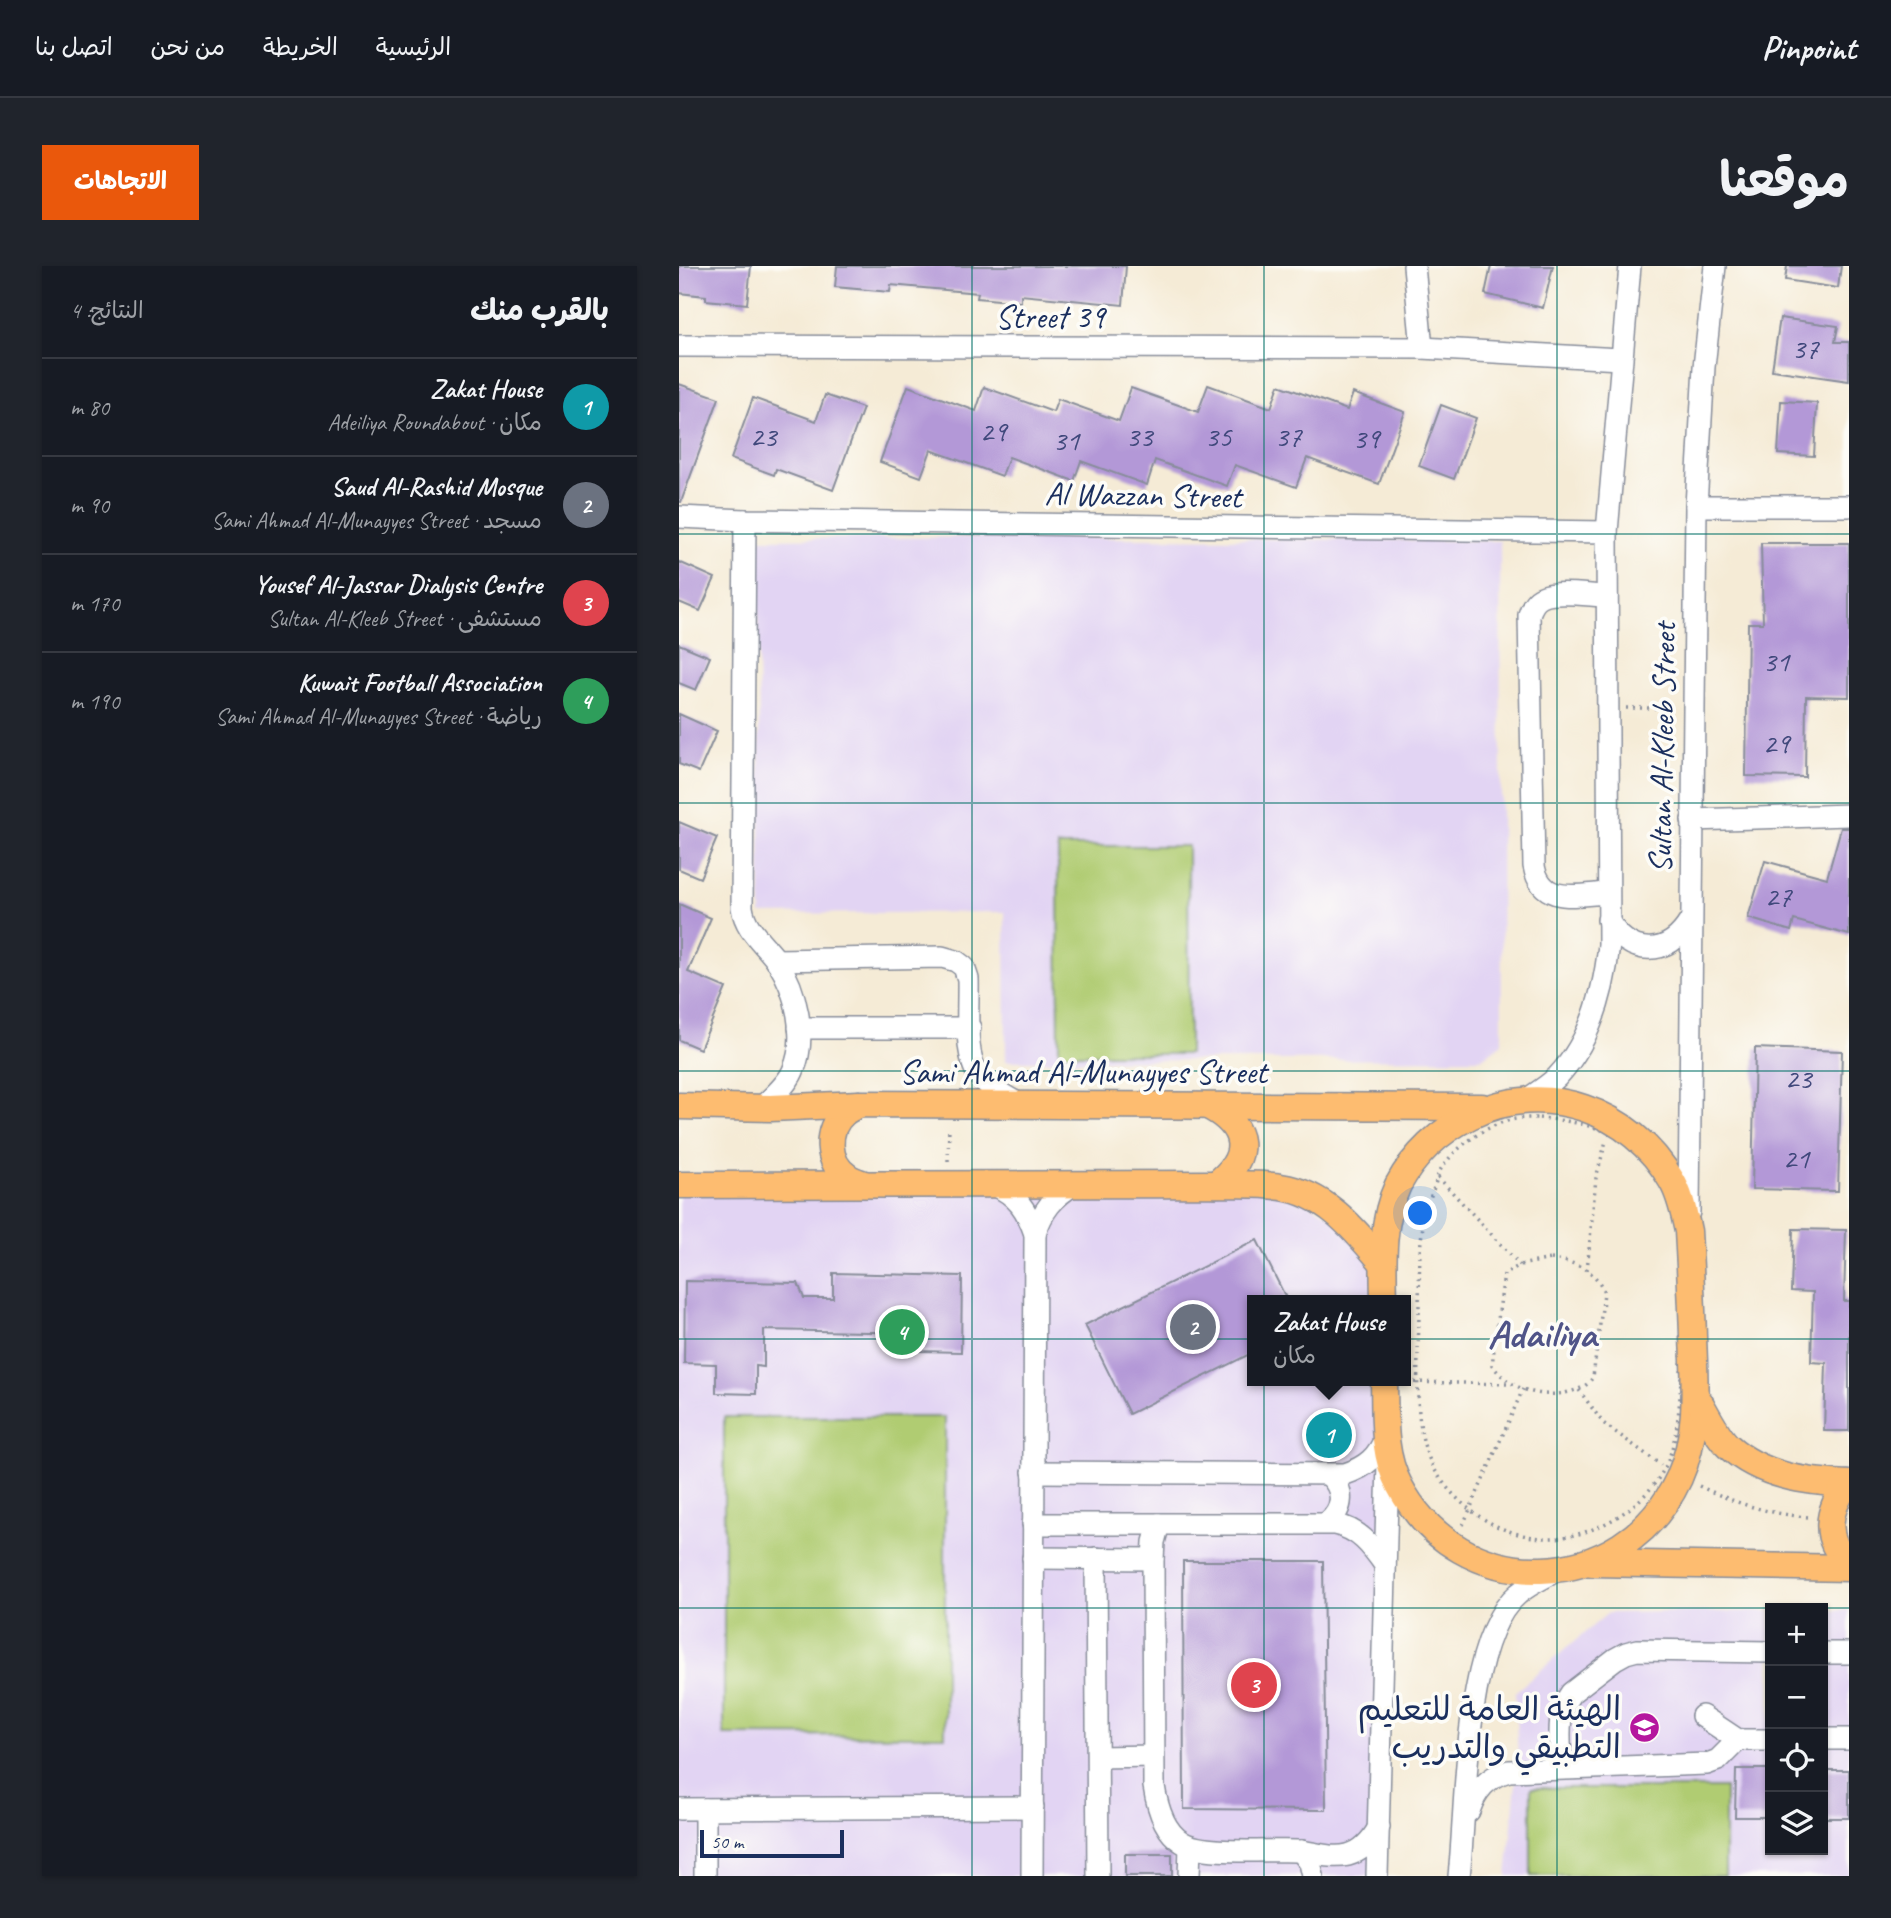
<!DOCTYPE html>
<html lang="ar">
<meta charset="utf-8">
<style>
:root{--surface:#171b24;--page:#20242c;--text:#f1f3f6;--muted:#9ea1a6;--line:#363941;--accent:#ea580c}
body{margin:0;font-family:Caveat,"Playpen Sans Arabic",sans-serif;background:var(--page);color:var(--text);direction:rtl}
.controls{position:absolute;right:21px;bottom:21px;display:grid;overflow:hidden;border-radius:0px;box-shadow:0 2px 5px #0004}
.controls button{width:63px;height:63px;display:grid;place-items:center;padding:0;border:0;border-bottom:2px solid var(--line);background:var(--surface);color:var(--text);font:35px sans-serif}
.scale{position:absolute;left:21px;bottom:18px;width:144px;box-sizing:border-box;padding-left:7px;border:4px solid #1b2f5e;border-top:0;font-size:19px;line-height:24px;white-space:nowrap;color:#1b2f5e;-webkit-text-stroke:5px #fdfcf7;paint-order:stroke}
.you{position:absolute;left:742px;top:948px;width:24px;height:24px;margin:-18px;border:5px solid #fff;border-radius:50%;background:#1a73e8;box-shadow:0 0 0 10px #1a73e833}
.badge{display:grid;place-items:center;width:46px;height:46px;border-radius:50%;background:var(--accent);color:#fff;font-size:23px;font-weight:700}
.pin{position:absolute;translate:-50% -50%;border:4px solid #fff;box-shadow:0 2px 7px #0006}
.popup{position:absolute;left:568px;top:1029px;width:164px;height:91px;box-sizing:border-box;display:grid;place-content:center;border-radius:0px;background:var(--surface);filter:drop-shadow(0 2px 5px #0005);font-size:23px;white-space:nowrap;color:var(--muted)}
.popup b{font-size:26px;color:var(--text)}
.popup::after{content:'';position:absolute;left:50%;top:100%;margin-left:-14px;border:14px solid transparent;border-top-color:var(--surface)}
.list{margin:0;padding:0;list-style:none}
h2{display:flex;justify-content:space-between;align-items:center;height:91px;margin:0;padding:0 28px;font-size:30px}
h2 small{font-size:23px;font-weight:400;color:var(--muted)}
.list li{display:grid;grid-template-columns:46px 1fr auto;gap:21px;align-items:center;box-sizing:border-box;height:98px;padding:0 28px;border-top:2px solid var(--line)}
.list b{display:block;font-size:26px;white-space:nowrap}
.list p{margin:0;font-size:23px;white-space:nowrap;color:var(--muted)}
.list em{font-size:23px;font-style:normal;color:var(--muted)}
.icon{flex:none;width:38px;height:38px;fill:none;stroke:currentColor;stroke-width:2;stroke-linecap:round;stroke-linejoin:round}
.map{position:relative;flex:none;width:1170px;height:1610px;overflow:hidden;direction:ltr;border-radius:0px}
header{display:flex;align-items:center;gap:42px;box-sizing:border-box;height:98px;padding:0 35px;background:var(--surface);border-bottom:2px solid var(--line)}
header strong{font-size:33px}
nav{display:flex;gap:38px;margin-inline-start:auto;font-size:24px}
.intro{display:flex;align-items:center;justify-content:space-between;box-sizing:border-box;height:168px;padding:0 42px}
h1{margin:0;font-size:49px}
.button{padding:18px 32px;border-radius:0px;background:var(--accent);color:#fff;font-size:24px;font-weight:700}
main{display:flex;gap:42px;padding:0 42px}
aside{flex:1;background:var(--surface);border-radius:0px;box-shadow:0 2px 5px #0004}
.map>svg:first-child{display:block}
.built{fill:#e2d4f3}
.green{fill:#b0cc72;stroke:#667e68;stroke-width:2}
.building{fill:#b398d7}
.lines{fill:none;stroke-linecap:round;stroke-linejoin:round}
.minor-casing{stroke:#888d9a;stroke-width:24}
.major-casing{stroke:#888d9a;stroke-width:29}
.path{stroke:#888d9a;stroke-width:3.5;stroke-dasharray:2 5;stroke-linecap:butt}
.minor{stroke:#fff;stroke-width:21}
.major{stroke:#fdbc6f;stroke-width:26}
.grid{fill:none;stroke:#0f766e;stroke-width:2;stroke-opacity:0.55}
.labels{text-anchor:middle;stroke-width:7;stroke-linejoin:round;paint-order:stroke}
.number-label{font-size:30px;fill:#41497c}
.street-label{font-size:33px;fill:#1b2f5e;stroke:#fdfcf7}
.poi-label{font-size:33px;fill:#1b2f5e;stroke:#fdfcf7;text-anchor:end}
.district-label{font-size:40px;font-weight:bold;fill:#505488;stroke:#fdfcf7}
</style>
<header>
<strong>Pinpoint</strong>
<nav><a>الرئيسية</a><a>الخريطة</a><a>من نحن</a><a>اتصل بنا</a></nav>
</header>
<div class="intro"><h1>موقعنا</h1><a class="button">الاتجاهات</a></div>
<main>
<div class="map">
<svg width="1170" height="1610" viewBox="0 0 1170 1610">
<rect width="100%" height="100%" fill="#fdfcf7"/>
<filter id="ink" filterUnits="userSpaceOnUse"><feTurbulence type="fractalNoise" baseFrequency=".0143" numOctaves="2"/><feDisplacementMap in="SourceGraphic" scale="14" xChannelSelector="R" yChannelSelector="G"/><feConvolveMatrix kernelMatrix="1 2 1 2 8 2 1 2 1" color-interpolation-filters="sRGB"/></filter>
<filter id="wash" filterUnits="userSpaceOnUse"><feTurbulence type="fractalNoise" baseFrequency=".00686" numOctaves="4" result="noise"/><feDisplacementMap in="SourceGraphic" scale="28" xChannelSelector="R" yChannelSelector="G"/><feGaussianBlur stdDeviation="1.57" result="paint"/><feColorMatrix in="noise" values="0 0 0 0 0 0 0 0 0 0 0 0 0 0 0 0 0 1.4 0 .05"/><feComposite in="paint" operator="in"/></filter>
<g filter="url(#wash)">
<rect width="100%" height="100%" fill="#f5ebd6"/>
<g class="built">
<path d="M322,271L821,275L823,777L802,793L327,795L326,646L82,648L78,273Z"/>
<path d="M0,919L603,921L679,967L705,1034H573V1115H705L696,1610H0Z"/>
<path d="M1170,1344V1610H828L839,1496L836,1426L929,1347L1091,1345V1584H1144V1345Z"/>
</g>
<g class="green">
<path d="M379,580H509L510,788H380Z"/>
<path d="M45,1151H266V1470L45,1469Z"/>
<rect x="852" y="1522" width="194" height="88"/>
</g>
<g id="blocks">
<g class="building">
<path d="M0,0H72L68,38L27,34V30L0,27Z"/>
<path d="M158,0H447L444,39L342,29V36L298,32L299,27L212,19L211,26L156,21Z"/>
<path d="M812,0H874L864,42L806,28Z"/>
<path d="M1108,0H1162L1159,22L1106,14Z"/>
<path d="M1101,52L1159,60L1156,76H1170V115L1093,104Z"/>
<path d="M0,118L40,132L2,236H0Z"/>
<path d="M529,119L592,142L600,119L668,144L674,127L726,146L700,218L628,192L617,221L556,199L548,220L476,194L468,219L402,195L395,215L330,191L323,210L252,184L242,211L201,196L229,120L297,145L305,121L374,146L379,133L440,155L452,122L519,146Z"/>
<path d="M146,129L184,142L154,224L97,203L95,209L52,193L74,132L137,155Z"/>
<path d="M1102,135L1138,137L1135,190L1099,188Z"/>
<path d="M762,139L797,152L775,213L740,200Z"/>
<path d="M1082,277H1170V431L1127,430L1126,511L1067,510L1069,357H1084Z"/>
<path d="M0,296L36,312L21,345L0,336Z"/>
<path d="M0,378L31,391L17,424L0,417Z"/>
<path d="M0,448L38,465L20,506L0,498Z"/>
<path d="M0,556L38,572L21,612L0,603Z"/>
<path d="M1162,562H1170V669L1115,654L1112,665L1069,652L1086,595L1148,612Z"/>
<path d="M0,638L32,652L9,706L47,722L21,783L0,774Z"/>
<path d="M1076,782L1163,785L1159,925L1073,923Z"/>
<path d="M1114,963L1167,964L1165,1035H1170V1165H1145L1147,1097L1132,1096L1134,1026L1112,1025Z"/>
<path d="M578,974L608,1034H573V1087L450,1148L406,1059Z"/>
<path d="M154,1007L283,1010L282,1086L241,1085V1067L85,1064V1101L77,1100V1128L37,1127V1098L5,1097L6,1015L119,1017L125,1032H154Z"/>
<path d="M664,1158L665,1179L636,1180V1159Z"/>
<path d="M504,1295H644L647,1544L505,1543Z"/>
<path d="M1057,1503H1091V1551H1056Z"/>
<rect x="1144" y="1504" width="26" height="48"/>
<rect x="446" y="1588" width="47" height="22"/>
</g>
</g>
</g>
<g filter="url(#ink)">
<use href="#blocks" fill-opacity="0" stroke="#888d9a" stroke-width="2"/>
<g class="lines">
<defs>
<g id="minor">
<path d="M735,0L743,82"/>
<path d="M0,80L743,82L941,93"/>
<path d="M1017,240H1170"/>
<path d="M0,251L66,254L928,266"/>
<path d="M66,254L63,641C66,664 85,677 98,695C117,723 129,772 114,805C108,819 93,831 82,842"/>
<path d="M1013,554L1170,549"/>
<path d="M928,627C897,629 862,639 855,600L850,349C852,342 856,334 863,331C877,324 913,330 928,330"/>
<path d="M929,654C950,691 989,692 1011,655"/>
<path d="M97,694L263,691L277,695L285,701L289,713C290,739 284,791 301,811C312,823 328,831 342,839"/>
<path d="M120,762H291"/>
<path d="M847,834C857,827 869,820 878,811C912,775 925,727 930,679L928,266L951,0"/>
<path d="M315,919C338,929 348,944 356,968L353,1610"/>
<path d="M1010,946L1017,240L1025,101L1036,0"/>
<path d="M356,968C363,945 375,930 396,918"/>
<path d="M354,1206L666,1208C687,1201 699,1191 707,1170"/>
<path d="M648,1257C665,1243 666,1224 650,1209"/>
<path d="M354,1258H655C680,1263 692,1279 706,1299"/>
<path d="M480,1258L475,1276L474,1293L475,1520C478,1540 485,1565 503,1576C526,1590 592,1583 621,1585C637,1587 653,1593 669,1589C684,1585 693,1574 700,1561"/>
<path d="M354,1292L474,1293"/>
<path d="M417,1292L419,1610"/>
<path d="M1144,1387H1170"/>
<path d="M1023,1450L1059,1474H1091"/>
<path d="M1144,1473H1170"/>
<path d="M419,1491L474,1490"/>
<path d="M882,1502C882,1478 876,1448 892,1427L936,1393L947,1387L958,1384L1091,1386"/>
<path d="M0,1543L354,1541"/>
<path d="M790,1545C797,1524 808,1511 830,1505L1028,1498L1039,1494L1059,1474"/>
<path d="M622,1585L631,1597L634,1610"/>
<path d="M26,1610V1543"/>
<path d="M510,1610L511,1580"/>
<path d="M698,1610L709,1196"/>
<path d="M780,1610C788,1541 784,1373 839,1328C850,1318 867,1311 880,1303"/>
</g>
<g id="major">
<path d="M180,838C176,841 169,843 165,847C146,863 147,897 169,911C173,914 180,916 185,918"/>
<path d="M0,840L92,842L180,838L803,841"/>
<path d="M531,841C569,862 572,891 537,918"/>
<path d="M0,919L537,918C558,919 581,917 602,921C648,928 676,964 704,997"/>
<path d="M705,1034C704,996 702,955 719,919C735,889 761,865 791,850C865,813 953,844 993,915C1002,930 1005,948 1009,965C1011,1000 1013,1036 1014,1071C1016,1119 1020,1168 1000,1212C945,1332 780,1335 720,1219C703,1187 706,1149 705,1115"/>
<path d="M1017,1130C1026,1144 1037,1169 1049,1180C1082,1210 1127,1216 1170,1218"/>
<path d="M1168,1218C1148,1245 1143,1273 1170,1297"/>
<path d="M913,1297L1170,1302"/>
</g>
</defs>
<use href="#minor" class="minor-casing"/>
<use href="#major" class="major-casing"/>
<g class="path">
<path d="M947,442H995"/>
<path d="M860,852C896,855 938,862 964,890C978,906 991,930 997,950C1004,973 1001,1001 1001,1024C1002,1073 1006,1144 991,1189C976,1235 918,1272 871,1272C818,1273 765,1234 747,1185C734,1146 740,1084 740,1042C741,998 738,966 754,924C757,917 758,909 762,903C777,880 810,857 837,853C844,852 852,852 860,852Z"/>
<path d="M269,895L270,861"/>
<path d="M759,911L841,999"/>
<path d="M872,993C893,995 918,1003 925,1027L914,1111C907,1122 898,1124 886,1127C858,1132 830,1122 813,1099L825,1008L841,999Z"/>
<path d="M908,1004L917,912L927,875"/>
<path d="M728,1116L832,1118"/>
<path d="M900,1124L924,1157L982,1199"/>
<path d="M1020,1220C1056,1237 1089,1248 1129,1251"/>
<path d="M784,1259L844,1123"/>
</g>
<use href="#minor" class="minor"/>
<use href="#major" class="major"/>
</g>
</g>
<path class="grid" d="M293,0V1610M585,0V1610M878,0V1610M0,268H1170M0,537H1170M0,805H1170M0,1073H1170M0,1342H1170"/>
<defs>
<symbol id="university-disc" viewBox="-11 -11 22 22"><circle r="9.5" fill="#b5179e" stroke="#fdfcf7"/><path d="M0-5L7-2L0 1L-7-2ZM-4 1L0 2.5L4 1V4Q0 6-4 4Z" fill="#fff"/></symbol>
</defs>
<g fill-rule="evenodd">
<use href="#university-disc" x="948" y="1444" width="35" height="35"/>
</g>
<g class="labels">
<g class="number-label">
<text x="1126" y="92">37</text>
<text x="314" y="175">29</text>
<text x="84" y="180">23</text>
<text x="460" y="180">33</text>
<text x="539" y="180">35</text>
<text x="609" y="180">37</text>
<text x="687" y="182">39</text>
<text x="387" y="184">31</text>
<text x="1097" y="405">31</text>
<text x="1097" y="487">29</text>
<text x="1099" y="640">27</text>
<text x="1119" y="822">23</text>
<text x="1117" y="902">21</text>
</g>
<g class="street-label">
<text x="371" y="62">Street 39</text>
<text transform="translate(464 228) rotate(1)" y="12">Al Wazzan Street</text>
<text transform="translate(982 482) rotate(-89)" y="12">Sultan Al-Kleeb Street</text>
<text x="404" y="817">Sami Ahmad Al-Munayyes Street</text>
</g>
<g class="poi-label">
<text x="942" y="1454">الهيئة العامة للتعليم<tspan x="942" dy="38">التطبيقي والتدريب</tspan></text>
</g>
<g class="district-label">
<text x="863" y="1081">Adailiya</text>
</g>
</g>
</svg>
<div class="controls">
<button>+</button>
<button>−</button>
<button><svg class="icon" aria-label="locate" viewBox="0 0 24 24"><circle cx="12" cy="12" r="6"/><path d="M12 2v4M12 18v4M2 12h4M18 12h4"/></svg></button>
<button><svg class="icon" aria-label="layers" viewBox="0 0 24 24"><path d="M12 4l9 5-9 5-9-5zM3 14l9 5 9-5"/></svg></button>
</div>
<div class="scale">50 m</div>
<div class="you"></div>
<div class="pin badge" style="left:650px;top:1169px;background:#0f9aa8">1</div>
<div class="popup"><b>Zakat House</b>مكان</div>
<div class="pin badge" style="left:514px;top:1061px;background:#6b7280">2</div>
<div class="pin badge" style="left:575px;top:1419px;background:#e0444e">3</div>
<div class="pin badge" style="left:223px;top:1066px;background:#2e9e5b">4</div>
</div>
<aside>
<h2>بالقرب منك<small>النتائج: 4</small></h2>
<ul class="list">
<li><span class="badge" style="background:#0f9aa8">1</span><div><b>Zakat House</b><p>مكان · Adeiliya Roundabout</p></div><em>80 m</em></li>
<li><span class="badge" style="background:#6b7280">2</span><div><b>Saud Al-Rashid Mosque</b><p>مسجد · Sami Ahmad Al-Munayyes Street</p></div><em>90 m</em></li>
<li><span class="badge" style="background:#e0444e">3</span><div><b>Yousef Al-Jassar Dialysis Centre</b><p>مستشفى · Sultan Al-Kleeb Street</p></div><em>170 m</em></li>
<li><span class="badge" style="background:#2e9e5b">4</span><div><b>Kuwait Football Association</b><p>رياضة · Sami Ahmad Al-Munayyes Street</p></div><em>190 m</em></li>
</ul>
</aside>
</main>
